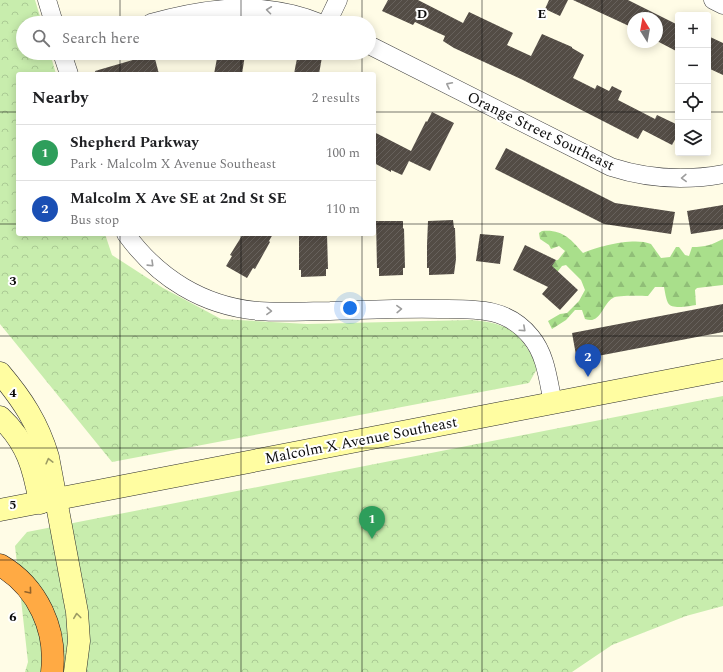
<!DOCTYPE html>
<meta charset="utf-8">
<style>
:root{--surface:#fff;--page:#f6f6f6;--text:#202124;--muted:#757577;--line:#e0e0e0;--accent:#2563eb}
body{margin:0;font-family:Spectral,serif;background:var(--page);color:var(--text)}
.controls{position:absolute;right:12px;top:12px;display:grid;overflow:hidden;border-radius:4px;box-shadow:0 2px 10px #0003}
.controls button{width:36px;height:36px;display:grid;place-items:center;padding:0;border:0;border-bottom:1px solid var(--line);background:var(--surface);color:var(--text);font:20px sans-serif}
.compass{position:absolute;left:627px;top:12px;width:36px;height:36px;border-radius:50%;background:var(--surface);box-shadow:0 2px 10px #0003;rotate:349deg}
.you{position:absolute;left:350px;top:308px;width:14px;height:14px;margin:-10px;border:3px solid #fff;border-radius:50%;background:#1a73e8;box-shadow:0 0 0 6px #1a73e833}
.badge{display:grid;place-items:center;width:26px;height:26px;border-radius:50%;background:var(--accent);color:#fff;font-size:13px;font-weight:700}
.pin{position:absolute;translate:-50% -33px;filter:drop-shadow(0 1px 2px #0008)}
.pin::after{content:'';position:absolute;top:21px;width:14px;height:12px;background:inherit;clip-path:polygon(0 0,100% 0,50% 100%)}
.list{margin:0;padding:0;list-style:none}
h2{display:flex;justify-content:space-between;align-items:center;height:52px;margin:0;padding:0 16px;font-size:17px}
h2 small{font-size:13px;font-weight:400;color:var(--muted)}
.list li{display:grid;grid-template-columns:26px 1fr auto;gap:12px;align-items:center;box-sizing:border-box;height:56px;padding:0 16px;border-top:1px solid var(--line)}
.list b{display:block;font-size:15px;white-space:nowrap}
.list p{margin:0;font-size:13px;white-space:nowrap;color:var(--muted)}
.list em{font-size:13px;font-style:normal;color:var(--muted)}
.icon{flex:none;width:22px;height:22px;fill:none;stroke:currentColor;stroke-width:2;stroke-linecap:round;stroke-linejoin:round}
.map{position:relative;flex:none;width:723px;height:672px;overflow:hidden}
.search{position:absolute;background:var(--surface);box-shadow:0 2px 10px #0003;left:16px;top:16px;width:360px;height:44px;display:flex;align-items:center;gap:10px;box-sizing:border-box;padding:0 14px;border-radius:22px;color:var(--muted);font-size:15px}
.panel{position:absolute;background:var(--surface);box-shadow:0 2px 10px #0003;left:16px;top:72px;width:360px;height:164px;border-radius:4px}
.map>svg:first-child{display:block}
.forest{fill:url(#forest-firs)}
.park{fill:url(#park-crowns)}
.building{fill:url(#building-hatch)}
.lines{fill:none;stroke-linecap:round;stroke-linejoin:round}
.minor-casing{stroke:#3d3d3d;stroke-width:19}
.secondary-casing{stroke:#2c2c2c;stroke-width:23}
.motorway-casing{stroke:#1b1b1b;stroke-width:23}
.minor{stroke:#fff;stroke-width:18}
.secondary{stroke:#fffda1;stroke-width:22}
.motorway{stroke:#fa4;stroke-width:22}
.oneway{stroke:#9d9d9d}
.oneway2{stroke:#9d9c65}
.oneway3{stroke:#91622a}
.grid{fill:none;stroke:#0a0a0a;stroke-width:1;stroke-opacity:0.55}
.labels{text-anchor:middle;stroke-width:4;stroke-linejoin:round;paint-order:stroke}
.street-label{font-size:15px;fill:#0a0a0a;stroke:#fff}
.grid-label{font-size:13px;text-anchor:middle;font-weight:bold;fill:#0a0a0a;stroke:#fff;stroke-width:4;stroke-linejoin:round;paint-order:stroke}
</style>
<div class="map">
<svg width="723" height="672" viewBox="0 0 723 672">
<defs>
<pattern id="forest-firs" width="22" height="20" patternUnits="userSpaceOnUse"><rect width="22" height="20" fill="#a9df8b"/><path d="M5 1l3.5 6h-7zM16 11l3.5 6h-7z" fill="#90be77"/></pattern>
<pattern id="park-crowns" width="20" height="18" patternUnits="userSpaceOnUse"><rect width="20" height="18" fill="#c8edad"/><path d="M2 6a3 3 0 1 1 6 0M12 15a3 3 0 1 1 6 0" fill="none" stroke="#aaca94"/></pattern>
<pattern id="building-hatch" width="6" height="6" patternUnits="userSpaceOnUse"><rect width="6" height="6" fill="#534c45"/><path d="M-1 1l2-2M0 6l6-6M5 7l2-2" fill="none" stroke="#67615c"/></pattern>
</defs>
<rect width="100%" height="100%" fill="#fffce6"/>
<path class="forest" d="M542,231C562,229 571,239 583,253C599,246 635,237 651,244L661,258L670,257L676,247H679L685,255L689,256L692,247C706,247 711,245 723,239V285L697,288L695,290L696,305C689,306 672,310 668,303C666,299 665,292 664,287H655L648,296C641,296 617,295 613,298C602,304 601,325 585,319L582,310H575L566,320L552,329L548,321L560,314L567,313L579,301L585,290L581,280L566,265L562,266L548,284L549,261L558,260L565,251L559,246L551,249L549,245L540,239L539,233Z"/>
<g class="park">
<path d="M0,0H35L42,23H23V53H50L56,74H18V234H105L112,255L163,288L221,319L307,324L471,320C484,321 499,323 510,330C521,336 532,355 538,367L529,383L112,462L0,324Z"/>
<path d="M723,396V606L686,616L612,645L572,672H25L28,662L15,546L27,532Z"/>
</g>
<g class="building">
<path d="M388,0H418L463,23L469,12L513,33L507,45L531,56L542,34L572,47V48L584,55L573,78L595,89L597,85L609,91L612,86L622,91L618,100L655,119L657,115L678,125V134L672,145L643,130L638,139L523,80L454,48L443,41L445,36L434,31L415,22L413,25L382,11Z"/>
<path d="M549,0H568L560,16L545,9Z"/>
<path d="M573,0H628L678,25V52L657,41V18H633V23L631,22L629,26Z"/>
<path d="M708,36L723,43V75L708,68Z"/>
<path d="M218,53H244V55H245L242,74H214Z"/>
<path d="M298,53L322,57L319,74H294Z"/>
<path d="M154,55L159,74H96L95,71L143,57V58Z"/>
<path d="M432,112L454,123L430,171L409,161L402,175L391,170V172L374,163V132L411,151L426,121L427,122Z"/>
<path d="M506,148L615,203L675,212L671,234L604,224L495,169Z"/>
<path d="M723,205V229L691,234L687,211Z"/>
<path d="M453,220L454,228H455L456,259L454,274L429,275V268H427V245L428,221Z"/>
<path d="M376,221H403V229L404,228L405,268H403V275L379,276V268H377Z"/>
<path d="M243,234H273L269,241L270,242L255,269L253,268L247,278L226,266L232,256L230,255Z"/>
<path d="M299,234H327L328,269H326V276L301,277V270H299Z"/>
<path d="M480,234L504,236L500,264L476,261Z"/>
<path d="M525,245L556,260L552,266L578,290L560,310L542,294L548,287L513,270Z"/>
<path d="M723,304V332L582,359L581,354L576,355L572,333Z"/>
</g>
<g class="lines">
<defs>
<g id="minor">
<path d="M47,0L54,23"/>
<path d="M713,0L723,5"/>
<path d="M151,23C208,7 264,0 320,23"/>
<path d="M327,23L338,0"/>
<path d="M369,45L611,167C648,179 685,181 723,174"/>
<path d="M62,53L69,74"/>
<path d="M126,234C158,278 203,306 258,311C282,313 306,311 330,311C367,310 403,308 440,309C475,309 507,307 531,337C546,355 548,380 553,403"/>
</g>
<g id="secondary">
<path d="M0,373C22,399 38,423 48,457L77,612L79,641L75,672"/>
<path d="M0,417C27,442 34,468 40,503"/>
<path d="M0,510L723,370"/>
</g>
<path id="motorway" d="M0,565C38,587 57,630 52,672"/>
</defs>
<use href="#minor" class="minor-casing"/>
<use href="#secondary" class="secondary-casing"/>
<use href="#motorway" class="motorway-casing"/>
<use href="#minor" class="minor"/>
<use href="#secondary" class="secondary"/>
<use href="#motorway" class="motorway"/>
</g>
<defs><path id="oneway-chevron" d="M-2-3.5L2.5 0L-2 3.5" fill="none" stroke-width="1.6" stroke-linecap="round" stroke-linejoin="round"/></defs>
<g class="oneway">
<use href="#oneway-chevron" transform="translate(269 10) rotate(-173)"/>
<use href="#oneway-chevron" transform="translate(449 85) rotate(-153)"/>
<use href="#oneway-chevron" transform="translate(684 178) rotate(178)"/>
<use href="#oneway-chevron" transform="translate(151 264) rotate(44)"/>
<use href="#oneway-chevron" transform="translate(399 309) rotate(-2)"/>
<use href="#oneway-chevron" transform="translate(269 311) rotate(2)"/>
<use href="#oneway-chevron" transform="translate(523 329) rotate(42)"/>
</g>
<g class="oneway2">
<use href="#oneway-chevron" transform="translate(49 461) rotate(-104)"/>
<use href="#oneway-chevron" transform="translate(77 616) rotate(-97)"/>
</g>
<use class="oneway3" href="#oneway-chevron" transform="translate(29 591) rotate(50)"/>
<path class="grid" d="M120,0V23M241,0V23M362,0V23M482,0V672M602,0V672M120,53V74M241,53V74M362,53V74M0,112H18M374,112H678M708,112H723M0,224H18M374,224H723M120,234V672M241,234V672M362,234V672M0,336H723M0,448H723M0,560H723"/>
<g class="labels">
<g class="street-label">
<text transform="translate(541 131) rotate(26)" y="5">Orange Street Southeast</text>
<text transform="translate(361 440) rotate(-11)" y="5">Malcolm X Avenue Southeast</text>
</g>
</g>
<g class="grid-label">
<text x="422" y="18">D</text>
<text x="542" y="18">E</text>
<text x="13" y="285">3</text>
<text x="13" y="397">4</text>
<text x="13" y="509">5</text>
<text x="13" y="621">6</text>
</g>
</svg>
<div class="controls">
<button>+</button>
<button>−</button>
<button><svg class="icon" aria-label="locate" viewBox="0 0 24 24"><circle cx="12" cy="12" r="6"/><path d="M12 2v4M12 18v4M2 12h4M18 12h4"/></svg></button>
<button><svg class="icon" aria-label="layers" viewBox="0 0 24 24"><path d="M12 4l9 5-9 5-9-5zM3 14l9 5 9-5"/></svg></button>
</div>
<svg class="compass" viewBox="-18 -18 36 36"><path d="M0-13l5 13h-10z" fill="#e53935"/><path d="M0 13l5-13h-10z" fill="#757577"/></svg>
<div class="you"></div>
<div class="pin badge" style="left:372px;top:539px;background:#2e9e5b">1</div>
<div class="pin badge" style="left:588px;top:377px;background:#1a4fb4">2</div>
<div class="search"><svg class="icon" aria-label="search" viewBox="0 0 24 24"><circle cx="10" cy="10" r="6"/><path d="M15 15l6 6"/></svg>Search here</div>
<section class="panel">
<h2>Nearby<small>2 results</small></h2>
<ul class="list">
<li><span class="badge" style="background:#2e9e5b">1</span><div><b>Shepherd Parkway</b><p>Park · Malcolm X Avenue Southeast</p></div><em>100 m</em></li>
<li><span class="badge" style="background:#1a4fb4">2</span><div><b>Malcolm X Ave SE at 2nd St SE</b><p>Bus stop</p></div><em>110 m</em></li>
</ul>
</section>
</div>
